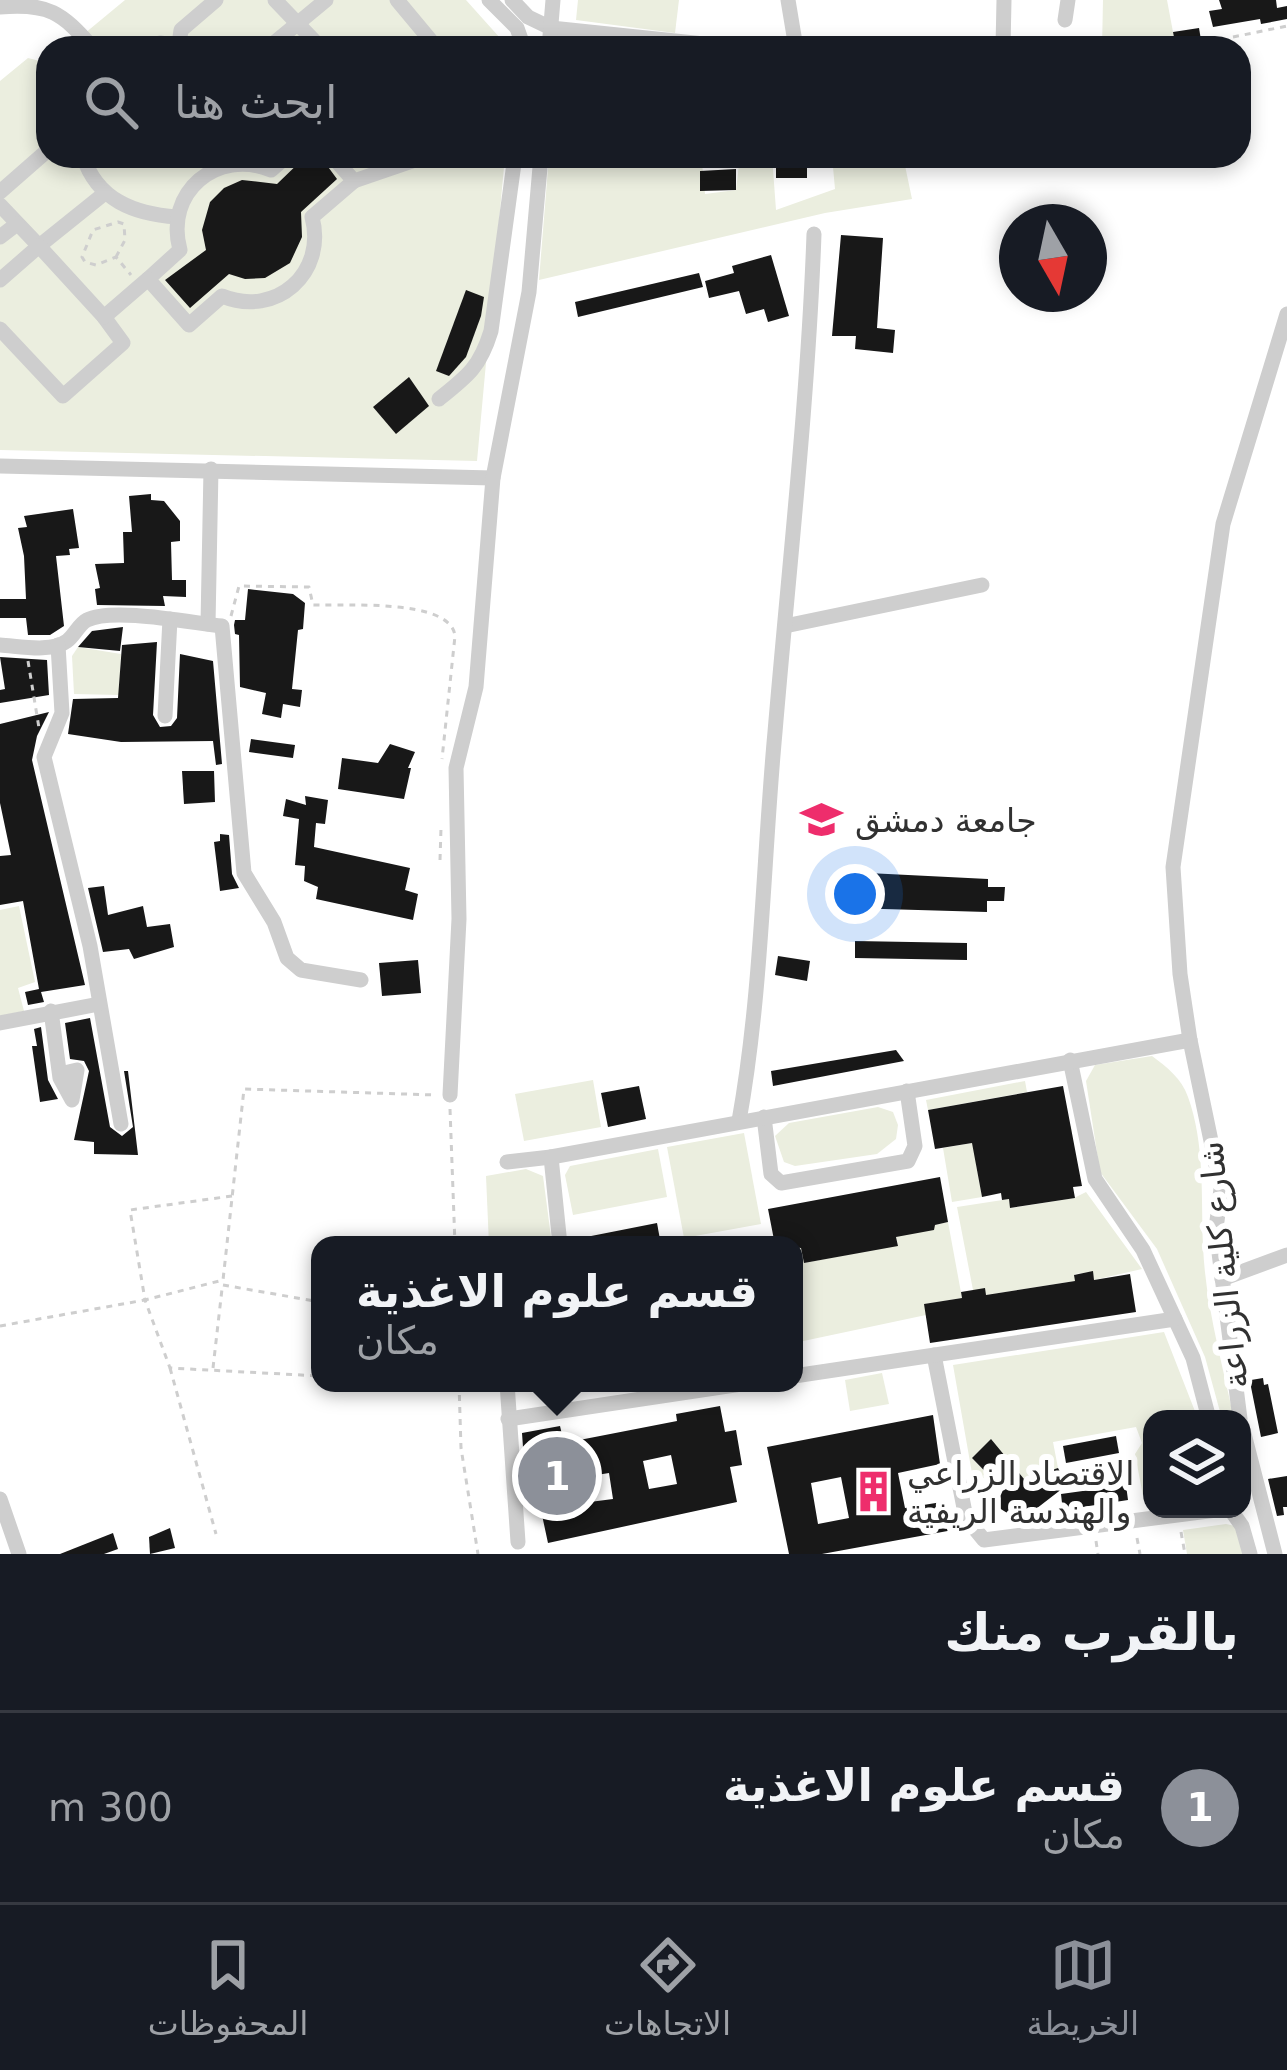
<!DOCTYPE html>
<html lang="ar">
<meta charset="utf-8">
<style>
:root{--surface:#171b24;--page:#242831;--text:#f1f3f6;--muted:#9ea1a6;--line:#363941;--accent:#8c9099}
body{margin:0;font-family:"DejaVu Sans",Cairo,sans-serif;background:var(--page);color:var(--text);direction:rtl}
.controls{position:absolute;right:36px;bottom:36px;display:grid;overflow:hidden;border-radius:24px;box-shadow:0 6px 18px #0003}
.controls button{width:108px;height:108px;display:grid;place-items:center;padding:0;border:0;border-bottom:3px solid var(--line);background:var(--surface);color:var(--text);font:60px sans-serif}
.compass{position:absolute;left:999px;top:204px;width:108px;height:108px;border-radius:50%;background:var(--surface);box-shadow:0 6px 18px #0003;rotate:171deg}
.you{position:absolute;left:855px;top:894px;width:42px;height:42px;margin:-30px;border:9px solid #fff;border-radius:50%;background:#1a73e8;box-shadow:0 0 0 18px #1a73e833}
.badge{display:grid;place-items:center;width:78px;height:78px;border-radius:50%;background:var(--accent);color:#fff;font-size:39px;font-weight:700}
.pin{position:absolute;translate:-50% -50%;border:6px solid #fff;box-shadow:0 3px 12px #0006}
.popup{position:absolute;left:311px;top:1236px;width:492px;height:156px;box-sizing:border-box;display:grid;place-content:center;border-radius:24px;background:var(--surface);filter:drop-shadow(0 3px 9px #0005);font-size:39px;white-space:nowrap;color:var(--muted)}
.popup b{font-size:45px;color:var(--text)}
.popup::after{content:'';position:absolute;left:50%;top:100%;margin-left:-24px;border:24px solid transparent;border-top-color:var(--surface)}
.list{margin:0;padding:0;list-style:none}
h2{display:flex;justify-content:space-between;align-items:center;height:156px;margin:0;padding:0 48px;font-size:51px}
h2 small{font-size:39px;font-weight:400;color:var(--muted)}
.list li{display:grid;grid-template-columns:78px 1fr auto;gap:36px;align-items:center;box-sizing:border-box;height:192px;padding:0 48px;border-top:3px solid var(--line)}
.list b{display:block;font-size:45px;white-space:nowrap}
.list p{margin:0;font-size:39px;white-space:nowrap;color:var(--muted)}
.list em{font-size:39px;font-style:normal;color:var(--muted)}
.icon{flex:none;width:66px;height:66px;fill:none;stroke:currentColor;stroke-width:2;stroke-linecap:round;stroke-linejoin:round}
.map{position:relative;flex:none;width:1287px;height:1554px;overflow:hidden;direction:ltr}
.search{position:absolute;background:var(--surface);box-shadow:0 6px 18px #0003;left:36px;right:36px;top:36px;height:132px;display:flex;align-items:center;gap:30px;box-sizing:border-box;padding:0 42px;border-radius:36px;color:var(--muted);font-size:45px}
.sheet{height:348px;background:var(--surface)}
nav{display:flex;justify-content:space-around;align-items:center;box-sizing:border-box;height:168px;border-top:3px solid var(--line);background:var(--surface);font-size:33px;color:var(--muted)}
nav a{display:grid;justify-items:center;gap:6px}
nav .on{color:var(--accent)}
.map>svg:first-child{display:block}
.green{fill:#ebeedf}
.building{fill:#181818;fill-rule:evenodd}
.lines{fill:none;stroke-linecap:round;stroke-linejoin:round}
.path{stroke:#cecece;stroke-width:3;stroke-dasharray:6 6;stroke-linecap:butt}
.minor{stroke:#cecece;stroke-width:15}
.labels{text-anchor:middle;stroke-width:12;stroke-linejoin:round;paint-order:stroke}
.poi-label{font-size:33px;fill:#313131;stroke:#fff;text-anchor:start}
.street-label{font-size:33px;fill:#313131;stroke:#fff}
</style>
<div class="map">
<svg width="1287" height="1554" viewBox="0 0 1287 1554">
<rect width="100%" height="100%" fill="#fff"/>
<g class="green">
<path d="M125,0H466L509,48H67Z"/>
<path d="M578,0H679L675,33L576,20Z"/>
<path d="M1103,0H1167L1176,48H1102Z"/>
<path d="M28,58L48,63V156H505L477,461L0,450V81Z"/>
<path d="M549,156H690V160L702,163L705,194L736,190L740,156H772L776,210L835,189L832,156H903L912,199L825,213L539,280Z"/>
<path d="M78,647L121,654L119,695L74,694L72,656Z"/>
<path d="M19,906L35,982L18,988L24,1011L0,1016V910Z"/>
<path d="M1152,1056C1167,1067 1182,1079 1188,1097C1205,1144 1201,1196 1203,1245C1205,1303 1222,1362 1234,1419H1222L1205,1357L1157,1249L1100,1172L1086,1081L1095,1065Z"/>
<path d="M593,1080L601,1127L524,1141L515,1094Z"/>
<path d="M1025,1081L1027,1092L928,1110L926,1100Z"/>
<path d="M878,1107L893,1112L898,1125L896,1139L877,1154L795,1166L784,1162L775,1136L789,1123Z"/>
<path d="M1071,1126L1074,1147L976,1164L982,1197L952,1202L943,1148Z"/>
<path d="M744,1133L761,1224L684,1238L667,1147Z"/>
<path d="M658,1149L667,1197L573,1215L565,1175L570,1166Z"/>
<path d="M526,1169L543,1176L551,1237L545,1245H489L486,1176Z"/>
<path d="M1086,1192L1142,1269L1094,1280L1092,1272L1075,1274V1281L986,1295L973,1290L957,1207L1009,1199L1011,1208L1074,1198Z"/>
<path d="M948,1222L962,1298L925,1304L926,1315L794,1343V1250L801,1248L804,1263L898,1245L895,1232L933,1230L935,1225Z"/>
<path d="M1164,1332L1198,1419H1152V1506L1144,1501L1135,1454L1142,1443L1136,1427L1053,1442L1058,1468L1024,1479L991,1440L972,1458L990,1477L973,1479L953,1365Z"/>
<path d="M882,1373L889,1404L850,1411L845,1380Z"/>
<path d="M1226,1524L1235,1526L1244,1554H1187L1183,1530Z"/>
</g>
<g class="building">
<path d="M1219,0H1276L1277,8L1287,6V19L1261,24L1260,19L1213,27L1209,11L1222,9Z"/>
<path d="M1199,28L1202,46L1176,48L1173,32Z"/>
<path d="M306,156H320L337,179L301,212L302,237L290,263L265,278L245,279L229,274L190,308L165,280L206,250L202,230L210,202L224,188L242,180L277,184Z"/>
<rect x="776" y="156" width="31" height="22"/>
<path d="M736,169V190L700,191V171Z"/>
<path d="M841,235L883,238L877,328L895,330L893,353L855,349L856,336H832Z"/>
<path d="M771,255L789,316L768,322L764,309L746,314L739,291L709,298L705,281L734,273L732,266Z"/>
<path d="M699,273L703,287L578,317L575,302Z"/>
<path d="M466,290L484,297L481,316L466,357L449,376L436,371Z"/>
<path d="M409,377L429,406L396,434L373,407Z"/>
<path d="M151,494V500L164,501L180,521V541L171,542L172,580H186V597L163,596L165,606L97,605L95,589L100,588L95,564L124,563L123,532H132L129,496Z"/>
<path d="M73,509L79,548L69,549L70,555L56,556L64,626L50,635H28L26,618H0V599H26L24,556L18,528L27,527L24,516Z"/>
<path d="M248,589L293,594L305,603L303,629L298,630L292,689L302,690L300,707L283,704L281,718L262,714L266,693L240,687L239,635L235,634L234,625L235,620H245Z"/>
<path d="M123,627L120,651L78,647L92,631Z"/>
<path d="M157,642L153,715L160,727L171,726L177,718L180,654L213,661L222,764L216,765L213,741L121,742L68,734L73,699L118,698L122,645Z"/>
<path d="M0,657L47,660L49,695L0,703V690L5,689Z"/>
<path d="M49,712L37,736L32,760L85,985L41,992L44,1002L28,1005L25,992L39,989L23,901L0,905V856L11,855L0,803V724Z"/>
<path d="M251,739L295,745L293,758L249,752Z"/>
<path d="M390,744L415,752L408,768H411L404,799L338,789L342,758L378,763Z"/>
<path d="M182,771H214L215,802L184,804Z"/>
<path d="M305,796L328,800L325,824L316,823L314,847L410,868L405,890L418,894L413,920L316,899L318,887L304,881L305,866L295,865L299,819L283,816L286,799L306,805Z"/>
<path d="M220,834L229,835L232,874L239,888L220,891L214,842L220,841Z"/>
<path d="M848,872L988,879V887H1005L1004,901H987V912L849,908Z"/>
<path d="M104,886L108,915L143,906L147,927L170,924L174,947L134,959L129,949L103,952L88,888Z"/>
<path d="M855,941L967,943V960L855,958Z"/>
<path d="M778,956L810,961L807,981L775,975Z"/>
<path d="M418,960L421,993L382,996L379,963Z"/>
<path d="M90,1018L110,1127L122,1136L133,1127L124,1071H128L138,1155L94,1154V1142L74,1140L89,1071L84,1061L70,1059L65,1023Z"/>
<path d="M41,1027L48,1080L58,1099L40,1102L32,1046H37L34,1029Z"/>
<path d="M896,1050L904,1061L773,1086L771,1071Z"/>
<path d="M639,1086L646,1119L608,1127L601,1093Z"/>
<path d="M1063,1086L1082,1186L1073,1187L1075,1198L1010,1208L1009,1199L1002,1200L1001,1193L982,1197L972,1143L935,1149L928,1110Z"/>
<path d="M940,1177L948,1222L935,1225L934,1230L896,1237L898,1246L804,1263L801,1248L775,1245L768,1209Z"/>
<path d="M657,1223L661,1245H576V1239Z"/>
<path d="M1093,1271L1094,1280L1130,1274L1136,1312L930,1343L924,1304L962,1298L961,1292L985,1288L986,1295L1075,1281L1074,1275Z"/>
<path d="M1263,1378L1264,1385L1268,1384L1278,1433L1261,1437L1251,1387V1380Z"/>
<path d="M720,1406L725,1432L736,1430L742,1465L730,1467L737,1502L548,1543L539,1501L527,1503L522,1433L560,1426L564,1443L677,1421L676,1414ZM671,1455L677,1484L649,1489L643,1461ZM609,1473L613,1499L582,1503L578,1478Z"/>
<path d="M933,1415L940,1464L898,1473L905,1508L948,1501L953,1530L822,1554H789L767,1447ZM841,1477L849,1518L818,1524L811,1483Z"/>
<path d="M1116,1436L1119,1453L1066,1463L1063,1446Z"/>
<path d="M991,1439L1024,1479L1058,1468L1067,1485L1032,1512L1028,1508L1020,1521L996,1506L1003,1490L972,1458Z"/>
<path d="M1287,1476V1507H1283L1284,1515L1277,1516L1268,1479Z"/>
<path d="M1126,1485L1128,1500L1076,1508V1514L1063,1512L1061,1494Z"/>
<path d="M170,1528L175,1548L150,1554L149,1537Z"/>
<path d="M113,1533L118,1549L104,1554H60Z"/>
</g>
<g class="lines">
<g class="path">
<path d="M1233,37L1287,26"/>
<path d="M116,257L125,240L124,224L118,222L93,230L82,257L85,262L96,265L116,257L131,275"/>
<path d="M231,616L239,586L309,587L313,605C344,606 451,598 455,636L442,759"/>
<path d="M28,661L39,728"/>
<path d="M440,860L441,828"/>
<path d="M450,1109L455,1245"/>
<path d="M232,1196L130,1210L145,1300L223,1280L244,1089L436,1095"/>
<path d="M223,1285L320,1302"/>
<path d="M0,1326L145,1300L170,1368L320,1376"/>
<path d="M170,1368L216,1534"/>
<path d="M213,1368L222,1289"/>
<path d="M459,1383L461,1448L478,1554"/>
<path d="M1181,1532L1185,1554"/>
<path d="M1137,1538L1140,1554"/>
<path d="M1096,1541L1098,1554"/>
</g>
<g class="minor">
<path d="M275,0L321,48"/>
<path d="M397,0L437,48"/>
<path d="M489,0L517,28L524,48"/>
<path d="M512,0L528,17L551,28L742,48"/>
<path d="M788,0L796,48H790"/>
<path d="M0,7C49,3 61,12 93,48"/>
<path d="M1065,20L1068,0"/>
<path d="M179,44L181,30L216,0"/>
<path d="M138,48L160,43L193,48"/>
<path d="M268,48L326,0"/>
<path d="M549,48L553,0"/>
<path d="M1003,48L1004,0"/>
<path d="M83,156C97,200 134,214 177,217"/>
<path d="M287,156L271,170C217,148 164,192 180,250L148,279L189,325L222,296C276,318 327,273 312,217L354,181L332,156"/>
<path d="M998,159V156"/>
<path d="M354,181L427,156"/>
<path d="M0,192L48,150"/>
<path d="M0,205L39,246L105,193"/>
<path d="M0,237L17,224"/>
<path d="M0,280L39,246L104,317L123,343L63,396L0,329"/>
<path d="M104,317L148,279"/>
<path d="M439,399C468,376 480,367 491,331L515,156"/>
<path d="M0,466L493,478"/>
<path d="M208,624L211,469"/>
<path d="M785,626L982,585"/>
<path d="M0,645C19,646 51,653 67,641C74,636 79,624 87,620C113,607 192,623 222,626L244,873L274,922L287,958L301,970L361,980"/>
<path d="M58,645L62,713L44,757L90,946L121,1124"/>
<path d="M165,716L170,619"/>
<path d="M51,1011L60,1078L72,1100L77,1070L60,1074"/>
<path d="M0,1023L99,1004"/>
<path d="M1070,1060L1095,1179L1143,1250L1193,1358L1209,1419"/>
<path d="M450,1095L459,919L456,768L476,687L493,478L529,292L541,156"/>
<path d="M764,1117L771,1174L781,1183L908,1161L915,1146L907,1091"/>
<path d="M739,1121C762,993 763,862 775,732C789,566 808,401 814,234"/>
<path d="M507,1162L551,1157"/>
<path d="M560,1245L551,1157L1190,1040"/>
<path d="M1222,1279L1287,1255"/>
<path d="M934,1355L966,1518L984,1540L1224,1509"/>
<path d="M794,1376L1175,1319"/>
<path d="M507,1383L518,1542"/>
<path d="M508,1419L748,1383"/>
<path d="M1240,1419L1216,1229L1221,1189L1190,1040L1180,974L1173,867L1223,524L1287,314"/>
<path d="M1242,1426L1275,1554"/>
<path d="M0,1499L19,1554"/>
<path d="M1230,1509L1242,1526L1250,1554"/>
</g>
</g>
<defs>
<symbol id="university-bare" viewBox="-9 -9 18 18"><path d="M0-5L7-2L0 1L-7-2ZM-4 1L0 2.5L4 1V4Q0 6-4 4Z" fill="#ee2d6c" stroke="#fff" stroke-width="2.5" paint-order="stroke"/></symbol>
<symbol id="building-bare" viewBox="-9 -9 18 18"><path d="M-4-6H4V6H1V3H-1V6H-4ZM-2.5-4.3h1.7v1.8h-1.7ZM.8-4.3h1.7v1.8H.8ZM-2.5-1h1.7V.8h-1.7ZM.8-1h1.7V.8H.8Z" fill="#ee2d6c" stroke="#fff" stroke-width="2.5" paint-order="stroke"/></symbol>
</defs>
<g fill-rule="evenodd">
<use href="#university-bare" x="792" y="790" width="59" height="59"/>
<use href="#building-bare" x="844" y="1462" width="59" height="59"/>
</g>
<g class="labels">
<g class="poi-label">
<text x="855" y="832">جامعة دمشق</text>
<text x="907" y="1485">الاقتصاد الزراعي<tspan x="907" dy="38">والهندسة الريفية</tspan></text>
</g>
<g class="street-label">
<text transform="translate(1223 1265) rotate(-96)" y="12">شارع كلية الزراعة</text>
</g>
</g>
</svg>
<div class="controls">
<button><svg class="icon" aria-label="layers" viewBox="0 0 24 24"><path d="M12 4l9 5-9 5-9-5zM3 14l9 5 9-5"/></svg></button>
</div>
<svg class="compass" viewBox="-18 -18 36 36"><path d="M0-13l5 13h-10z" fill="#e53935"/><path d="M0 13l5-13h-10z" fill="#9ea1a6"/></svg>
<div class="you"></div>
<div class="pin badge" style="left:557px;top:1476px">1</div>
<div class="popup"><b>قسم علوم الاغذية</b>مكان</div>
<div class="search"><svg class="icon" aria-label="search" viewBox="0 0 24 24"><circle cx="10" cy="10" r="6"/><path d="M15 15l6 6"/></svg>ابحث هنا</div>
</div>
<section class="sheet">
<h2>بالقرب منك<small></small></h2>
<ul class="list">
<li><span class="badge">1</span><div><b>قسم علوم الاغذية</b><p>مكان</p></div><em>300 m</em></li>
</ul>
</section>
<nav>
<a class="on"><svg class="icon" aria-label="map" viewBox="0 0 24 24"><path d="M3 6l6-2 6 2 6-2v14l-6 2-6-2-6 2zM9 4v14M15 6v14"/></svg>الخريطة</a>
<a><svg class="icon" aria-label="directions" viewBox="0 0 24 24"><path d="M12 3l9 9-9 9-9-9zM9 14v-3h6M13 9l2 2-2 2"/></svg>الاتجاهات</a>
<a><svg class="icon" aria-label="saved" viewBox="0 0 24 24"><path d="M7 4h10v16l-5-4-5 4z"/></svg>المحفوظات</a>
</nav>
